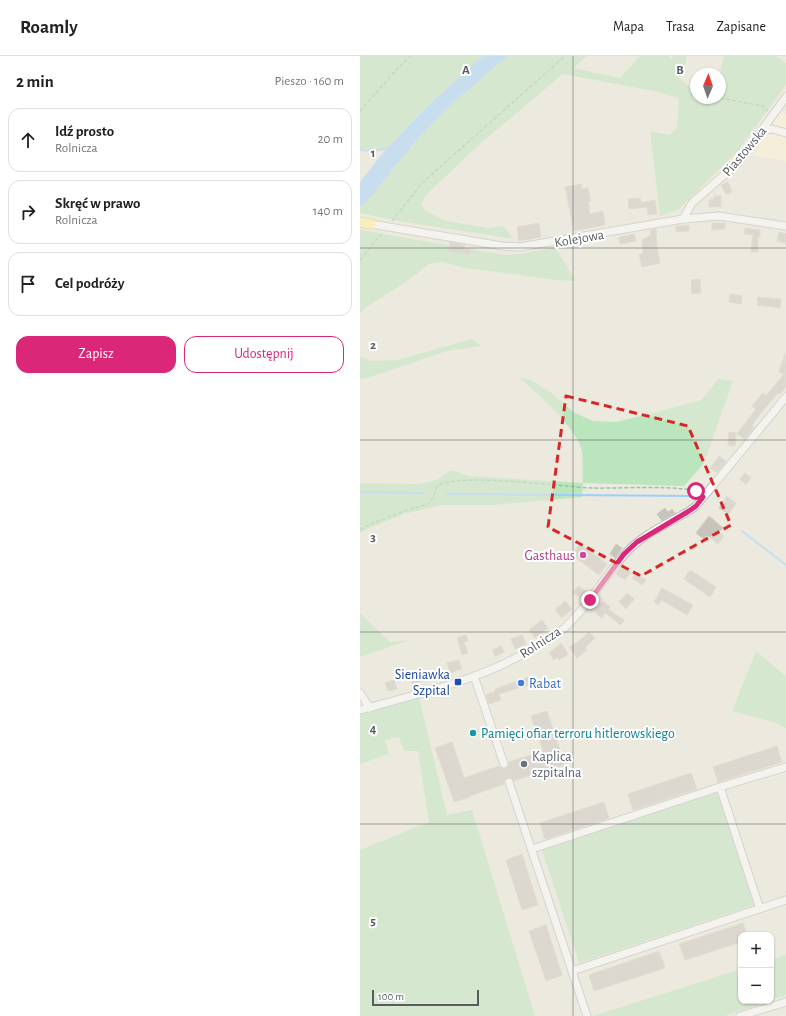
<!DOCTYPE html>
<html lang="pl">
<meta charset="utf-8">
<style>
:root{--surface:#fff;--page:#f2f2f2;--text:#222;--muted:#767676;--line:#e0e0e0;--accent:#db2777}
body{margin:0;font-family:"Alegreya Sans",sans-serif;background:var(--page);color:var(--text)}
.controls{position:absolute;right:12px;bottom:12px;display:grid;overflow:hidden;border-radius:8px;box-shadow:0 1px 3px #0004}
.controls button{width:36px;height:36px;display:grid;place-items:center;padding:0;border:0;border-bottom:1px solid var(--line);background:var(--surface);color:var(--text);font:20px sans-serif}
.compass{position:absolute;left:330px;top:12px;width:36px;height:36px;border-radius:50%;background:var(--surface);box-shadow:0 1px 3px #0004;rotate:2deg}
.scale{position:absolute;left:12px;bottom:10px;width:107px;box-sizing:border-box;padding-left:4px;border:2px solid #585c61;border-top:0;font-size:11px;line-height:14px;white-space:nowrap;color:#585c61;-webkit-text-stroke:3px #fff;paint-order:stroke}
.stop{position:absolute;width:12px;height:12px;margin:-9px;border:3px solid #db2777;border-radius:50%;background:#fff}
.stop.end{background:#db2777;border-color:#fff;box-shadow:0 1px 4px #0008}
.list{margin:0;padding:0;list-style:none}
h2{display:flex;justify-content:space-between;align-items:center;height:52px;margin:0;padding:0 16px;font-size:17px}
h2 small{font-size:13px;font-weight:400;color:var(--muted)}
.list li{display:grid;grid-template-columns:26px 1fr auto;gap:12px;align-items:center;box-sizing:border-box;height:64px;margin:0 8px 8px;padding:0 8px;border:1px solid var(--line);border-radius:12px}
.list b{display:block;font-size:15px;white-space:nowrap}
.list p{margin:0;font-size:13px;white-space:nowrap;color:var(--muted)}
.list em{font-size:13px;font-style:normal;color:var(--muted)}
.actions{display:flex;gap:8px;padding:12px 16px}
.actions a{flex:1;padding:9px 0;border:1px solid var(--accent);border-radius:12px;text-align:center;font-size:14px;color:var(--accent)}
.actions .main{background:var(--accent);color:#fff}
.icon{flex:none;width:22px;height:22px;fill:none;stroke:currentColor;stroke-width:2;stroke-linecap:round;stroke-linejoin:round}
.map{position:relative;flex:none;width:426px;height:960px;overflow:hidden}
header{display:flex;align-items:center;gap:24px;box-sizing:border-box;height:56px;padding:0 20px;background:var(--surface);border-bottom:1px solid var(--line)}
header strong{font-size:19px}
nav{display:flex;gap:22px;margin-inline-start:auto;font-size:14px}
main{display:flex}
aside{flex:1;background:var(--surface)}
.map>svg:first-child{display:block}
.commercial{fill:#fef7d2}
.green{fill:#bae5bd}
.water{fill:#9cceff}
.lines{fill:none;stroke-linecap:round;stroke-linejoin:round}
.stream{stroke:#9cceff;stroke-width:2}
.building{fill:#c7c4bc;stroke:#d1ccbe}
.minor-tunnel{stroke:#c7c6c0;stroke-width:7;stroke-dasharray:7 3.5;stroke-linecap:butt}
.minor-casing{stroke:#b7babf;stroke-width:9}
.major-casing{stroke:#f4d050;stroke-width:11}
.path{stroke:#93c6a5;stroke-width:1.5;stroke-dasharray:4 2;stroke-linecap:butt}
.minor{stroke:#fff;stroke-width:7}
.major{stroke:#fff5a1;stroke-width:9}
.route{stroke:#db2777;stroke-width:5}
.marked{fill:none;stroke:#d62828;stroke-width:3;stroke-dasharray:8 5;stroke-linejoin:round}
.grid{fill:none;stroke:#585c61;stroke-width:1;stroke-opacity:0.55}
.hotel-dot{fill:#d1479c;stroke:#fff;stroke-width:1.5}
.transit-dot{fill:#1a4fb4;stroke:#fff;stroke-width:1.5}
.shop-dot{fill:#3f7fe0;stroke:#fff;stroke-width:1.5}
.culture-dot{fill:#0f9aa8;stroke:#fff;stroke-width:1.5}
.worship-dot{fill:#6b7280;stroke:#fff;stroke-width:1.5}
.labels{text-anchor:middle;stroke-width:4;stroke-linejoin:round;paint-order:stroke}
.street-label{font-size:14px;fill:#585c61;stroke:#fff}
.hotel-label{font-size:14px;fill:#b23c85;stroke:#fff;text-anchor:end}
.transit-label{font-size:14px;fill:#164399;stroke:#fff;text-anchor:end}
.shop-label{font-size:14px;fill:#366cbe;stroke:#fff;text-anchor:start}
.culture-label{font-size:14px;fill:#0d838f;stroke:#fff;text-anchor:start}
.worship-label{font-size:14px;fill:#5b616d;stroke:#fff;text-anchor:start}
.grid-label{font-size:13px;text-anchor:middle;font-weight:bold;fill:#585c61;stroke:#fff;stroke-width:4;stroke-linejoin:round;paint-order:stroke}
</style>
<header>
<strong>Roamly</strong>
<nav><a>Mapa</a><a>Trasa</a><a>Zapisane</a></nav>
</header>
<main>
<aside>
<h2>2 min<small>Pieszo · 160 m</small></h2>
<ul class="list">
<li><svg class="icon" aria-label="ahead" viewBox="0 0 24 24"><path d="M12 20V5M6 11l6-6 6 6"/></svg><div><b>Idź prosto</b><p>Rolnicza</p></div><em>20 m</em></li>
<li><svg class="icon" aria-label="right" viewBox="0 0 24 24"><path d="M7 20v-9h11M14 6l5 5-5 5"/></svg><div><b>Skręć w prawo</b><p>Rolnicza</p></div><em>140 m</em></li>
<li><svg class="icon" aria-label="arrive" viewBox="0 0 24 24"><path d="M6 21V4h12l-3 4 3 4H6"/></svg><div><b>Cel podróży</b></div></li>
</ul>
<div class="actions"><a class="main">Zapisz</a><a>Udostępnij</a></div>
</aside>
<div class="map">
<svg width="426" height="960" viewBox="0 0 426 960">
<rect width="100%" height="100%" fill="#eceadf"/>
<path class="commercial" d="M420,57L426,58V105L393,99Z"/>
<g class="green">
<path d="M0,0H123L75,43L28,91L13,94L0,93Z"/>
<path d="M148,0H227L213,12L260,22L280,0H308L312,3L313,0H327L323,16L319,22L333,34H336V42H360V18L364,0H416L426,7V29L378,95L319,153L300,160L290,75L309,79L317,72L319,42L294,35L203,18L121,87L67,138L61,149L68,156L86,165L128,172L143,170L154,183L38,165L0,157C0,150 2,148 8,144L55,86L87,52Z"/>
<path d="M0,174L145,199L160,198L195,191L216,225L197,224L105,212L82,206L69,208L43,228L5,252L0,257Z"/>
<path d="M112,283L122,290L87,295L7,322L0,323V300L11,305L37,304Z"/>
<path d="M160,322L171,324L192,337L213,356L233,365L257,366L342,344L358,323L373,325L344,407L324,430L223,427L222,441L133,449H82L44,458L12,471L0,477V427L59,428L77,424L91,414L109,420L223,427C222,417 224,401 221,392C216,372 176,336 160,322Z"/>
<path d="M0,557L30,586L50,584L0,601Z"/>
<path d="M396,595L426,620V672L413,666L372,655Z"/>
<path d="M59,641L87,759L112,754L175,960H0V794L69,766L58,695H44L39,681L25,684L29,698L0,708V657Z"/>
<path d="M359,736L395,849L219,907L182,794Z"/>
<path d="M426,899V939L411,944V904Z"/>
<path d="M381,913V945H409L365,960H233Z"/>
</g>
<path class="water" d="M123,0H148L87,52L55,86L8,144L0,151V126L26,93L75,43Z"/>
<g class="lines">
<g class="stream">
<path d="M0,94L13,95L28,92"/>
<path d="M0,436L65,437"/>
<path d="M87,438L333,440"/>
<path d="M382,475L426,509"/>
</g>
</g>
<g class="building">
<path d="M368,126L372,136L366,138L361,129Z"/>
<path d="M221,128L222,133L228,132L231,145L228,146L230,158L243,155L245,169L214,175L205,131Z"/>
<path d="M354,140H361V151H349V144L354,143Z"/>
<path d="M280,142L281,147L295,144L297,158L288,159L287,151L269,153L268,143Z"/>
<path d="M179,167L181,181L159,185L157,171Z"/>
<path d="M352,167H365V173L352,174Z"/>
<path d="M329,169V175L316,176V170Z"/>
<path d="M385,172L400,174V181H398V196H391L393,179L384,178Z"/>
<path d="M296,173L297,191L300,207L282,211L279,198H283L282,184L291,179L290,174Z"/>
<path d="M419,176L426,178V187L417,185Z"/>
<path d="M274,178L276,185L260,188L259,181Z"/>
<path d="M90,186L105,189L104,192L110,193L109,199L88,195Z"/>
<path d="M340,223L341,237L332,238L331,224Z"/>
<path d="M370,238L382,240L381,248L369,246Z"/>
<path d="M398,241L421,243L420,252L397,249Z"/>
<path d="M425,298L426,331L420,338L418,337L401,357L392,369L394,371L385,383L377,378L396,353L392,350L403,337L406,340L424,318L419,316Z"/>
<path d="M369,376L376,377L375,390L368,389Z"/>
<path d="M359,400L366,405L357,417L350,412Z"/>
<path d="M385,417L391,422L386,428L380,423Z"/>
<path d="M367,440L376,447L369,458L359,452Z"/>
<path d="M305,452L308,456L312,453L315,457L302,465L297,458Z"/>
<path d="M349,460L363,472L359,476L364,480L358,488L347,479L344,483L336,477Z"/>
<path d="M220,488L247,508L239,519L212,499Z"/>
<path d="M256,488L262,492L255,502L250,498Z"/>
<path d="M262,510L271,516L265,524L256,518Z"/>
<path d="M330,514L356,531L350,541L324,523Z"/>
<path d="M276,517L286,524L282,529L272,522Z"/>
<path d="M218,530L226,535L221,542L213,537Z"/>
<path d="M302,532L333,549L327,559L301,544L299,549L294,546Z"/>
<path d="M267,537L274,543L266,553L259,546Z"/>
<path d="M205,545L212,553L202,562L195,554Z"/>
<path d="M243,545L250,551L248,553L264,564L261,569L245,557L242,562L235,557Z"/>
<path d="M182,564L188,572L175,582L169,574Z"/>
<path d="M229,576L235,582L225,592L227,594L217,602L209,591L219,585Z"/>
<path d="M106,579L108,585L104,586L108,597L102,599L97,582Z"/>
<path d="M162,579L166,588L155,593L151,583Z"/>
<path d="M201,587L208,598L199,604L197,601L194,604L189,597Z"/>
<path d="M141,590L144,596L135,600L132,594Z"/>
<path d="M99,604L102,613L90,617L87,607Z"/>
<path d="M67,615L69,623L52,628L50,619Z"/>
<path d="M169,621L171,628L139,638L141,644L129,648L126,639L136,635L135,633Z"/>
<path d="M34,624L37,633L28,635L25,627Z"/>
<path d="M187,655L205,709L189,714V713L154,725L152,722L148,721L145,723L144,728L110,740V741L94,746L75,692L92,686L104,722L139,710L141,712L145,713L148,711L149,706L183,695L171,660Z"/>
<path d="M417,690L422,706L358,726L353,711Z"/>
<path d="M331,717L337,733L273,754L268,738Z"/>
<path d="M244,746L249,762L185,783L180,767Z"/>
<path d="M162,798L178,849L162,854L146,804Z"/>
<path d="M383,867L387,879H381V886L325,904L319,888Z"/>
<path d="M186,869L202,919L186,925L169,875Z"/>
<path d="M299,895L305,912L234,935L229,919Z"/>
</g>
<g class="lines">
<path class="minor-tunnel" d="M144,708L149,726"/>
<defs>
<g id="minor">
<path d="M403,74L412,73L426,77"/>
<path d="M323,163L332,147L378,107L426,41"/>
<path d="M11,168L142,190L160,191L323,163L359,160L426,170"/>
<path d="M114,620L144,708"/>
<path d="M0,637L10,652"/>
<path d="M0,654C61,637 125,623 179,589C186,584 194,581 200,576C226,554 242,524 264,499C281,479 307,468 329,455L336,450L426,341"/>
<path d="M149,726L227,960"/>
<path d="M360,731L400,853"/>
<path d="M172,793L360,731L426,711"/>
<path d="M212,915L426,844"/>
<path d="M380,960L426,946"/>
</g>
<path id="major" d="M0,166L11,168"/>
</defs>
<use href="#minor" class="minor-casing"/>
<use href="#major" class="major-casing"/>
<g class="path">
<path d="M330,38H336"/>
<path d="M360,42L403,50L408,55"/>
<path d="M0,55L39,11L51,0"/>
<path d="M32,165L62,127L205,0"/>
<path d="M0,204L22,177"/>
<path d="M0,474L11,468L44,455L68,448L73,442L77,430C98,416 203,431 233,432C253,433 328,428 339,437"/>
<path d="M115,676L125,673"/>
</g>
<use href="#minor" class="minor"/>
<use href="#major" class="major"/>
</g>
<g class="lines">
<path class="route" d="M230,544L264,498L277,486L329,455L336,450L343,441L336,435"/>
</g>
<path d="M0 0H426V960H0ZM206,340L328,370L371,469L281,520L188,471Z" fill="#eceadf" fill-opacity=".55" fill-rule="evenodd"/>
<path class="marked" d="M206,340L328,370L371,469L281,520L188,471Z"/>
<path class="grid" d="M213,0V960M0,192H426M0,384H426M0,576H426M0,768H426"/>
<circle class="hotel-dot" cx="223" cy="499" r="4"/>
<rect class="transit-dot" x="94" y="622" width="8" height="8" rx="2"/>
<circle class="shop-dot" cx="161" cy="627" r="4"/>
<circle class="culture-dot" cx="113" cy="677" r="4"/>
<circle class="worship-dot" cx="164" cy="708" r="4"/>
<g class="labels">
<g class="street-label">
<text transform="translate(384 95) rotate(-50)" y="5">Piastowska</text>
<text transform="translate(219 182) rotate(-10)" y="5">Kolejowa</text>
<text transform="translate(180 586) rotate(-33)" y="5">Rolnicza</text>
</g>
<g class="hotel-label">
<text x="215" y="504">Gasthaus</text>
</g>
<g class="transit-label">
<text x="90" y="623">Sieniawka<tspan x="90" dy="16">Szpital</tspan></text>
</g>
<g class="shop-label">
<text x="169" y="632">Rabat</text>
</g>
<g class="culture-label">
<text x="121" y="682">Pamięci ofiar terroru hitlerowskiego</text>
</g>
<g class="worship-label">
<text x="172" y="705">Kaplica<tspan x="172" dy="16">szpitalna</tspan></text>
</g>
</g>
<g class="grid-label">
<text x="106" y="18">A</text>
<text x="320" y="18">B</text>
<text x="13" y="101">1</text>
<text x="13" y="293">2</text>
<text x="13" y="485">3</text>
<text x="13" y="677">4</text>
<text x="13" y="869">5</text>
</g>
</svg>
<div class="controls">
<button>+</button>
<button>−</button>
</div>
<svg class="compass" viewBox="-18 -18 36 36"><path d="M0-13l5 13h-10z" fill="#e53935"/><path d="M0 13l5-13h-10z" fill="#767676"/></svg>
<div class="scale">100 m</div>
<div class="stop" style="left:336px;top:435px"></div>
<div class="stop end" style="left:230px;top:544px"></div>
</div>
</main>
